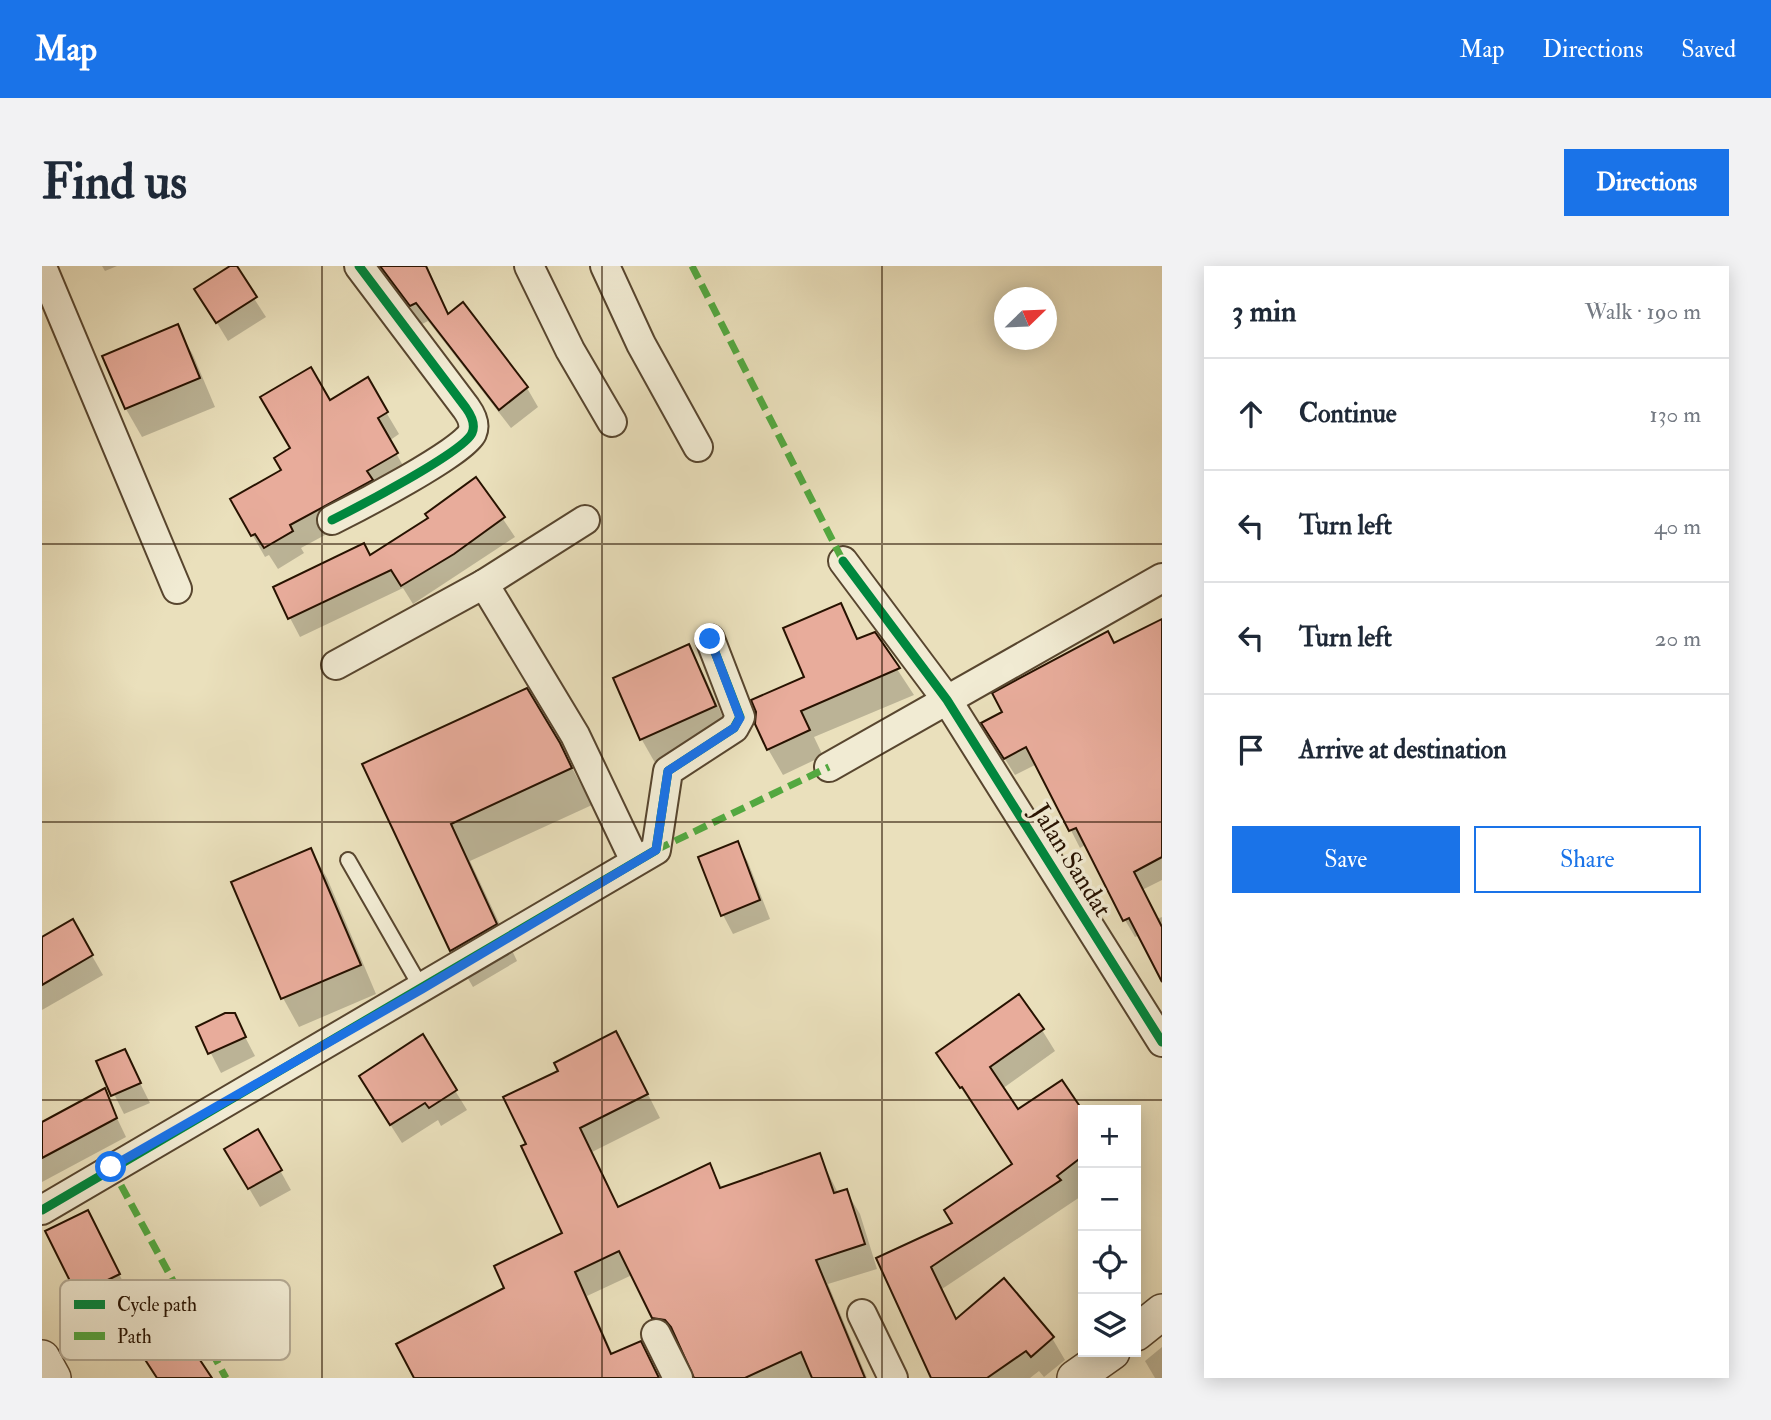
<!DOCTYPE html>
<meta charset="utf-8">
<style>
:root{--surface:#fff;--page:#f2f2f3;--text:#1f2937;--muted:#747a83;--line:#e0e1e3;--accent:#1a73e8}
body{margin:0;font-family:"IM FELL Double Pica",serif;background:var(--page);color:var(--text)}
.controls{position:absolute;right:21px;bottom:21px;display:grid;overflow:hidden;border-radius:0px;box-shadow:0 4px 18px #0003}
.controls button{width:63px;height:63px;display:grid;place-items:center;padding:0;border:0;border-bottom:2px solid var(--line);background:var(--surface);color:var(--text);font:35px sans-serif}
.compass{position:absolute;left:952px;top:21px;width:63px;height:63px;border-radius:50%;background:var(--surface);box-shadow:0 4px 18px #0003;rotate:67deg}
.stop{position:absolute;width:21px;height:21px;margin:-16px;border:5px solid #1a73e8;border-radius:50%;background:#fff}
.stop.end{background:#1a73e8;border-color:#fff;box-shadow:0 2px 7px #0008}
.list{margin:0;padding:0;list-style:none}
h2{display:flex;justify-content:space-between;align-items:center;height:91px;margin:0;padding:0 28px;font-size:30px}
h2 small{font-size:23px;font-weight:400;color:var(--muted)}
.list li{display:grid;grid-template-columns:46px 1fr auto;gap:21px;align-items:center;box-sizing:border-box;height:112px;padding:0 28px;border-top:2px solid var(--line)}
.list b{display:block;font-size:26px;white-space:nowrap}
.list em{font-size:23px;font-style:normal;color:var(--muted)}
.actions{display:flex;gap:14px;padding:21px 28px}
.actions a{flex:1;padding:16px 0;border:2px solid var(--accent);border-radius:0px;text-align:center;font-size:24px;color:var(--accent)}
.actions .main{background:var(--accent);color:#fff}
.icon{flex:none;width:38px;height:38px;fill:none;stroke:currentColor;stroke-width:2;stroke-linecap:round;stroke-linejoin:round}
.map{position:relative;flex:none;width:1120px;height:1112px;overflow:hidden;border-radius:0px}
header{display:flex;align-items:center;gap:42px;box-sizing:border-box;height:98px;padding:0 35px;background:var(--accent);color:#fff}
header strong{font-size:33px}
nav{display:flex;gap:38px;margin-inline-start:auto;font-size:24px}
.intro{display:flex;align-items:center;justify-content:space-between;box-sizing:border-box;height:168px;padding:0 42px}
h1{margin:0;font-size:49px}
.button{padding:18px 32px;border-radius:0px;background:var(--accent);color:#fff;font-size:24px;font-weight:700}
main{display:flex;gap:42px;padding:0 42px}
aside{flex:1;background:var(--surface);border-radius:0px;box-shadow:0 4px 18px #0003}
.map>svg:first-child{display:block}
.shadow{fill:#0003}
.building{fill:#e8ac9b;stroke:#271200;stroke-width:2}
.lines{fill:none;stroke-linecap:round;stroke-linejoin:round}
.service-casing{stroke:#58462f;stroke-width:18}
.minor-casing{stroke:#58462f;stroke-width:32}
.tertiary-casing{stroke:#58462f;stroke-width:38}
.service{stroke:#f1ebd3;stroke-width:14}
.minor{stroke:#f1ebd3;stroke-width:28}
.tertiary{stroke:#f1ebd3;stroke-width:35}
.quiet{stroke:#53a840;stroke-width:7;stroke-dasharray:14 7;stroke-linecap:butt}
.cycleway-casing{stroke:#f1ebd3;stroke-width:13}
.cycleway{stroke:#00873e;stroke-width:9}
.route{stroke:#1a73e8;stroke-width:9}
.grid{fill:none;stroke:#271200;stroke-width:2;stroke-opacity:0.55}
.labels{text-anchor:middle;stroke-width:7;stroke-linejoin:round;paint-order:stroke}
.street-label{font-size:26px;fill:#271200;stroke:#f1ebd3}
.key{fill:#f1ebd3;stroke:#b4aa94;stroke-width:2}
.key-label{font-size:19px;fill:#271200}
</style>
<header>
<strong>Map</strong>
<nav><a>Map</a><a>Directions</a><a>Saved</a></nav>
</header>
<div class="intro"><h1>Find us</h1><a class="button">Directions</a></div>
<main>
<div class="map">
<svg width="1120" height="1112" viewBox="0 0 1120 1112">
<rect width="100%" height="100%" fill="#eae0bc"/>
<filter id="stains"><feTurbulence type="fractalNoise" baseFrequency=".00286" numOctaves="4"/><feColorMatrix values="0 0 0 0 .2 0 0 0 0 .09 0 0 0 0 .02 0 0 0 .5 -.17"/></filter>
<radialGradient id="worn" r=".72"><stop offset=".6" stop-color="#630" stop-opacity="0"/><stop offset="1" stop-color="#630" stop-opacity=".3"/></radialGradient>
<g class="shadow">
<path d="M60,0H75L63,5Z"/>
<path d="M191,0L224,51L186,75L166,42Z"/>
<path d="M340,0H385L407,49L485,122L496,141L469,162L386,55L380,58Z"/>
<path d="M135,61L151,89L173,141L100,171L84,143L63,91Z"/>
<path d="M325,114L357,168L347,175L367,210L342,237L259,282L262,287L236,303L227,289L223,291L190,233L241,205L250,183L287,136Z"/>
<path d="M434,213L473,271L371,338L361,322L258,371L248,352L328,291L388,253Z"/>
<path d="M799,339L817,374L832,368L872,429L772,471L781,490L741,509L726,483L764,412Z"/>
<path d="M1120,355V614L1100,624L1115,653L1120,651V712L1098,669L1093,671L1083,654L1045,578L1038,582L995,498L973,509L951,474L1072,379Z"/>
<path d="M646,380L662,409L689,469L616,502L600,474L573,412Z"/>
<path d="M517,478L550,539L428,595L475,695L431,721L410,685L322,499Z"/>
<path d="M695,577L706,596L728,653L691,668L681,649Z"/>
<path d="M269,584L285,612L334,728L257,761L241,732L191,617Z"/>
<path d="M30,655L61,709L0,744V673Z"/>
<path d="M190,746L213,790L179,807L156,762Z"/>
<path d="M1000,764L1013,785L960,823L975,846L1020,816L1041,849V929L900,1023L915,1055L1010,1072L1023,1094L1002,1111L997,1105L988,1112H891L836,993L912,958L971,899L896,788Z"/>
<path d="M380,771L425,844L399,860L396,854L360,877L330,830Z"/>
<path d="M82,785L108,837L82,848L56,796Z"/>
<path d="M587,791L618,852L550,886L577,942L667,899L681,923L777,889L796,927L804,925L818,948L835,1003L786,1018L825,1112H654L638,1077L626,1076L590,1009L545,1030L571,1089L598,1077L618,1112H374L523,968L481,881Z"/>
<path d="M62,825L84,871L0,916V858Z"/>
<path d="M216,865L249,924L218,941L184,883Z"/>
<path d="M56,965L87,1028L47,1047L6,966Z"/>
<path d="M1120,1081V1112H1113L1103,1095Z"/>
</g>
<g class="building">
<path d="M188,0H195L215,31L174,57L152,23Z"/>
<path d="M338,0H384L406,48L421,36L486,121L457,144L374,37L368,40Z"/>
<path d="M136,58L158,112L83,143L60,90Z"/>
<path d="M269,101L288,134L326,111L346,146L336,152L356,187L325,205L331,214L248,259L251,265L222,282L213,268L209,270L188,233L239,204L232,192L248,182L218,131Z"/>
<path d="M434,211L463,251L412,288L359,320L349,304L246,353L231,321L322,277L328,289L386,252L383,248Z"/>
<path d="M799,337L815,373L833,366L858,402L759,445L768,464L725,484L713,458L714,446L709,434L762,411L741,362Z"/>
<path d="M1120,353V591L1092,606L1120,661V716L1087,652L1081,655L1034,562L1027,565L984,481L962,493L939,457L960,446L950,427L1066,365L1072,377Z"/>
<path d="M647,378L674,440L598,474L571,412Z"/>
<path d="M485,422L518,477L530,502L409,558L455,658L408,685L320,498Z"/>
<path d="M696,575L718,634L679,650L656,591Z"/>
<path d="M269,582L319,699L239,733L189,616Z"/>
<path d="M31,653L51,689L0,719V671Z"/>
<path d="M977,728L1002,763L948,801L976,843L1020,814L1041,845V890L1015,910L1019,914L889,1001L914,1053L962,1012L1012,1071L989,1091L984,1085L945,1112H889L834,992L910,957L902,944L970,898L920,821L918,822L894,787Z"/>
<path d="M183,747H193L204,771L166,788L154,761Z"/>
<path d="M574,765L606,828L538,862L576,941L668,897L678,922L778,887L792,927L805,923L823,978L774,994L823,1112H770L759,1086L703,1112H652L629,1061L623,1054L610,1052L577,985L533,1006L569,1088L599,1075L617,1112H372L354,1078L462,1022L452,1000L520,967L479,880L484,878L461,831L516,805L512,797Z"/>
<path d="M381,768L415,824L387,842L383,837L348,859L317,810Z"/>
<path d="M83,783L99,817L69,830L54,795Z"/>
<path d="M63,822L75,852L0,892V856Z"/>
<path d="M216,863L240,904L206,923L182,883Z"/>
<path d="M46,944L78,1008L35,1029L3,965Z"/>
<path d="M140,1067L170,1112H115L102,1092Z"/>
</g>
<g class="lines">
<defs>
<path id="service" d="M306,594L380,723"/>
<g id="minor">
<path d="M487,0L528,84L570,156"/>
<path d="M563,0L599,78L656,181"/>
<path d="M0,1L135,323"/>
<path d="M290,254C314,242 422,186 430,167C434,158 429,149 424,142L317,0"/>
<path d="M801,295L905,434L1120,776"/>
<path d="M442,318L533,469L593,595"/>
<path d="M294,399L442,318L543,254"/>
<path d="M787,501L1120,312"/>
<path d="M0,944L614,584L626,505L692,462L698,451L668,373"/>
<path d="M820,1048L851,1112"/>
<path d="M614,1068L636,1112"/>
</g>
<g id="tertiary">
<path d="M1094,1067L1120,1046"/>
<path d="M0,1092L11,1112"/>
<path d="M1033,1112L1070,1086"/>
</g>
</defs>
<use href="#service" class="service-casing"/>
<use href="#minor" class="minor-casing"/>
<use href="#tertiary" class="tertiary-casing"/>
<use href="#service" class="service"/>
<use href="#minor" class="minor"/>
<use href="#tertiary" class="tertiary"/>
<g class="quiet">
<path d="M650,0L801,295"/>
<path d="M614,584L787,501"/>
<path d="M69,901L184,1112"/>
</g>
<defs>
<g id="cycleway">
<path d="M290,254C314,242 422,186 430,167C434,158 429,149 424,142L317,0"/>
<path d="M801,295L905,434L1120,776"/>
<path d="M0,944L614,584L626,505L692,462L698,451L668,373"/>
</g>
</defs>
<use href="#cycleway" class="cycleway-casing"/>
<use href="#cycleway" class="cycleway"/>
</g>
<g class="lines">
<path class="route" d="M69,901L380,723L614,584L626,505L692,462L698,452L668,373"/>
</g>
<path class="grid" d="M280,0V1112M560,0V1112M840,0V1112M0,278H1120M0,556H1120M0,834H1120"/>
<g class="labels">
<g class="street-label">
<text transform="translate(1030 594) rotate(58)" y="9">Jalan Sandat</text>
</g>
</g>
<rect x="18" y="1014" width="230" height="80" rx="10" class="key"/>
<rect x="32" y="1034" width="31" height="9" fill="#00873e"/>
<rect x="32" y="1066" width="31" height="8" fill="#53a840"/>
<g class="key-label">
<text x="75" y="1045">Cycle path</text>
<text x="75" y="1077">Path</text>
</g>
<rect width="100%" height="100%" filter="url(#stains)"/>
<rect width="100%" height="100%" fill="url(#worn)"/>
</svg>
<div class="controls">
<button>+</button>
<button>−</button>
<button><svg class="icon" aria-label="locate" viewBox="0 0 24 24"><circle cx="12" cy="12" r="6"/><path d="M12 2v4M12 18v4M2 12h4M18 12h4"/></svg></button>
<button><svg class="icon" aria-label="layers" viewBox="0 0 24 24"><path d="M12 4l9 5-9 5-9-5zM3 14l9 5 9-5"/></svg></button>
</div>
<svg class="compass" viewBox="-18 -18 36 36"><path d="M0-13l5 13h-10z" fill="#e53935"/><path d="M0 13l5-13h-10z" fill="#747a83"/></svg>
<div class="stop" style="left:69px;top:901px"></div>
<div class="stop end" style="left:668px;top:373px"></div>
</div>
<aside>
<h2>3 min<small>Walk · 190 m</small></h2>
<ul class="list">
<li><svg class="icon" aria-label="ahead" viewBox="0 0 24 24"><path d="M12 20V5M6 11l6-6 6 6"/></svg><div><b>Continue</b></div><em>130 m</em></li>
<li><svg class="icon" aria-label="left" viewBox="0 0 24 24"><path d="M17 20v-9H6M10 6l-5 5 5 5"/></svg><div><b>Turn left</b></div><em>40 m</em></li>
<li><svg class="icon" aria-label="left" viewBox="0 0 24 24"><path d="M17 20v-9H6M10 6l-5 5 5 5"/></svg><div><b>Turn left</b></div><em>20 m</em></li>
<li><svg class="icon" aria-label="arrive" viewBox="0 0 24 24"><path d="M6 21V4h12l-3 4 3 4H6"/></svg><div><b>Arrive at destination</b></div></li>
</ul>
<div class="actions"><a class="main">Save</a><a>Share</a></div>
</aside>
</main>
